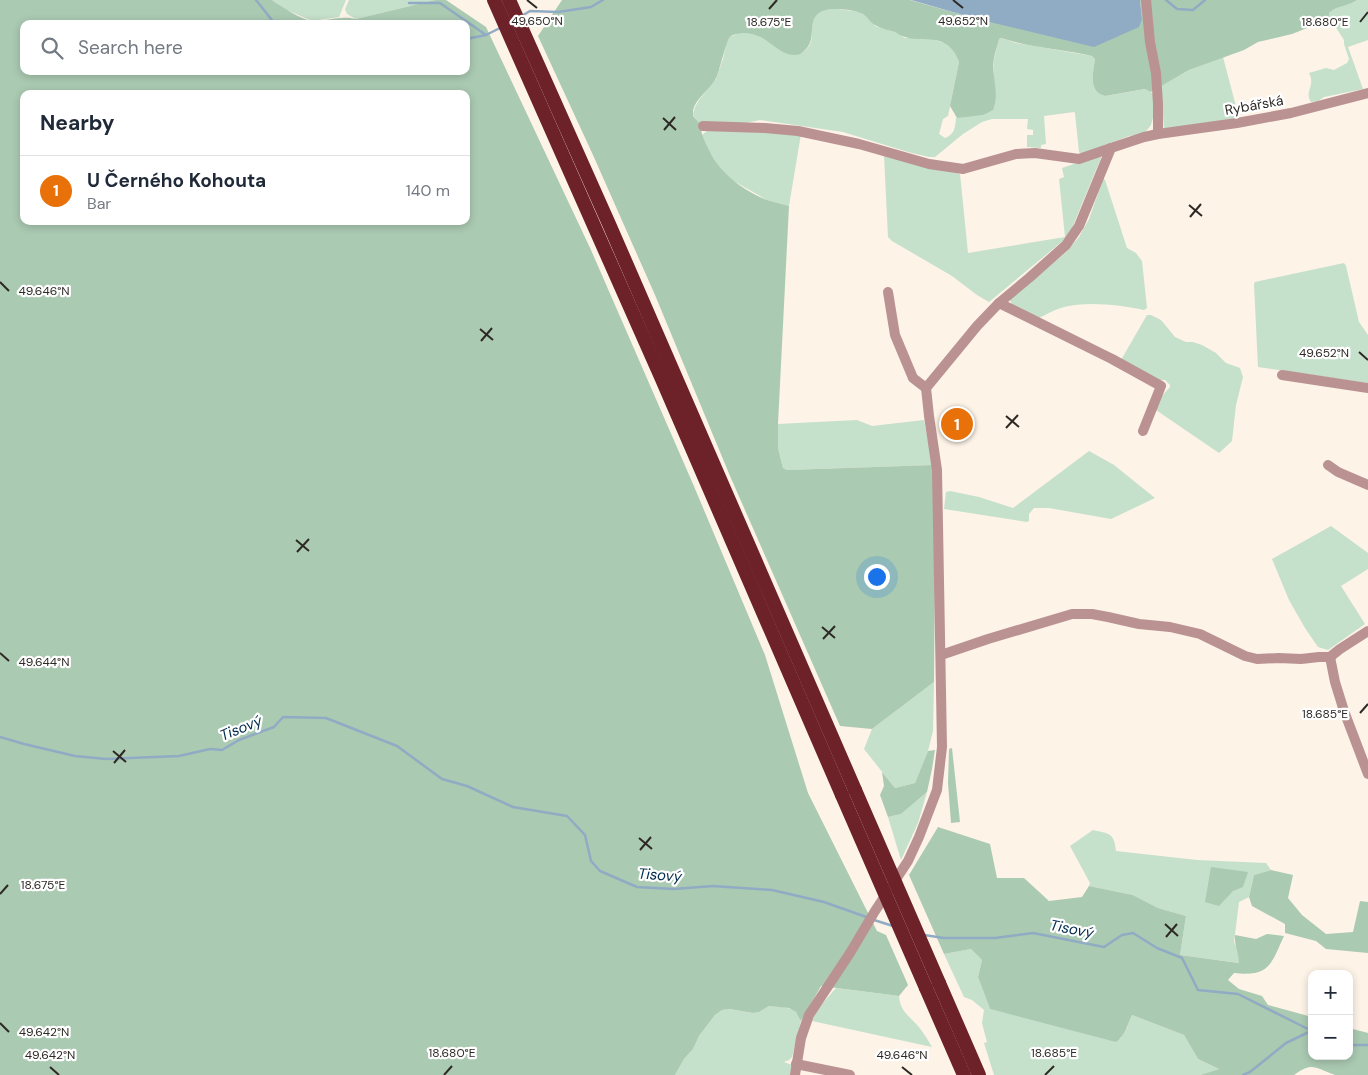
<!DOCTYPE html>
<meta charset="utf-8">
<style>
:root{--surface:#fff;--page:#f6f6f7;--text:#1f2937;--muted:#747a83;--line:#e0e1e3;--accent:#7c3aed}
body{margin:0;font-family:"DM Sans",sans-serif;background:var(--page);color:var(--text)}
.controls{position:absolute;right:15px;bottom:15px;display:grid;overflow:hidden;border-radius:10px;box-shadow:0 2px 8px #0003}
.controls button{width:45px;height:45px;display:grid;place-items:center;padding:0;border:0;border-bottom:1px solid var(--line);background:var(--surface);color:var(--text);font:25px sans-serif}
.you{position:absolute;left:876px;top:576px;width:18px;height:18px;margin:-12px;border:4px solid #fff;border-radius:50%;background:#1a73e8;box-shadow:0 0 0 8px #1a73e833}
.badge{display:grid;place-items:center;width:32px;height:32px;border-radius:50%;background:var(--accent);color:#fff;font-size:16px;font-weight:700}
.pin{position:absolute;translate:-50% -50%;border:2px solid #fff;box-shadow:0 1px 5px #0006}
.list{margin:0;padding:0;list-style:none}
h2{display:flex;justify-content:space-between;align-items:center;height:65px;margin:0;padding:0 20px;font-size:21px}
h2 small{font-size:16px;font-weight:400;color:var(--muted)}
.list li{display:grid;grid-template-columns:32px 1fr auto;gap:15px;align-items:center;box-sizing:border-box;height:70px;padding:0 20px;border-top:1px solid var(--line)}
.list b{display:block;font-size:19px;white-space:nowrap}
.list p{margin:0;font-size:16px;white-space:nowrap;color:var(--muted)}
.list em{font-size:16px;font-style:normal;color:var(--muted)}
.icon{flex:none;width:28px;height:28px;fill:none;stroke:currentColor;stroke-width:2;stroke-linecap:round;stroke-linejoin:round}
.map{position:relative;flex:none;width:1368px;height:1075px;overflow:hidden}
.search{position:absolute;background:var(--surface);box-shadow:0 2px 8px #0003;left:20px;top:20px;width:450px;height:55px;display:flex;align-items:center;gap:12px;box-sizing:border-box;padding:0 18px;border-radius:10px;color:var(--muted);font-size:19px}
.panel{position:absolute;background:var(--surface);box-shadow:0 2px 8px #0003;left:20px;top:90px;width:450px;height:135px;border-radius:10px}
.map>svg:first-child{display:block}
.green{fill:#c5e0cb}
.forest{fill:#abcab2;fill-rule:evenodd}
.water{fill:#90abc4}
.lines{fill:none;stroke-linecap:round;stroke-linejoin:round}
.stream{stroke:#90abc4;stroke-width:2.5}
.minor{stroke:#ba9292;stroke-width:10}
.highway{stroke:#6d2128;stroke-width:14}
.highway-bridge{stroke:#6d2128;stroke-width:14}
.ticks{fill:none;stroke:#2d2925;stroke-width:2}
.labels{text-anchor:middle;stroke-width:4.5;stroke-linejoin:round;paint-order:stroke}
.street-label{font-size:14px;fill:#2d2925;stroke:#fff}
.water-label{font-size:15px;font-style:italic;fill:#002b4c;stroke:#fff}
.ticks-label{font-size:12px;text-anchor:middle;fill:#2d2925;stroke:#fff;stroke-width:4.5;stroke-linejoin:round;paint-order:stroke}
</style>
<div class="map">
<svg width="1368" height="1075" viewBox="0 0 1368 1075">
<rect width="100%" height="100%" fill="#fdf3e7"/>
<g class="green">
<path d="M272,0H346L339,17L312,21L287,10Z"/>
<path d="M349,0H435L356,19L347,14L345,9Z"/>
<path d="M1357,0H1368V40L1348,47L1363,89L1324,97L1318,101L1311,102C1304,91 1316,86 1309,73L1326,68L1334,70L1347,63L1349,59L1344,44V40L1330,18L1329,13C1337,5 1348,7 1357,0Z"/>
<path d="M838,9L860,12L868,17L875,26L895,32L905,38H929L944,43L952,48L957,55L959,62L948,116L943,119L939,134L945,138C955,134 955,128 956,118L967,116L983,115L994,75V59L999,39L1001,38L1016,43L1092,56L1095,59C1093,73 1088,92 1105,96L1146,89L1151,92L1154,96L1153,118L1151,125L1147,130L1142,134L1129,136L1081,154L1079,152L1075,113L1074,112L1044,116L1046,144L1041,145V148L1027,147V135H1033V130L1027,129L1028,119H992L982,122L963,134L935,157H929L908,152L843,132L760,120L745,123L706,124L699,123L695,118L693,114L695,107L699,100L716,79L723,59L726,44L730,37L739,33H753L793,55C824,49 804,25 818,13C822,9 832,9 838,9Z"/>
<path d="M1223,57L1239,118L1164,129L1161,86L1189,70Z"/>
<path d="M708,130L801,134L789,206L767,200L732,180L720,168L710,153L702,135Z"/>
<path d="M886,154L960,174L968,253L1065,237L1059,179L1064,177L1062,168L1100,155L1101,158L1072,228L1065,239L989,302L977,295L952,276L892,241L888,237L884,155Z"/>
<path d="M1103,179L1105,180L1127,248L1136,253L1142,261L1147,308L1144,310C1122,305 1086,301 1064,307C1056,309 1047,314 1039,318L1012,305L1010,300L1066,252L1079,237L1089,219Z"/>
<path d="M1344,263L1346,266L1359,322L1368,335V383L1258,367L1254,284L1255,282Z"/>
<path d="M1147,315H1151L1161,320L1175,337L1186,342H1193L1202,345L1216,353L1226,363L1240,368L1243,377L1236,405L1232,441L1219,453L1156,410L1161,397L1170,387V385L1165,380H1158L1121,360Z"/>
<path d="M857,420L872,426L924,420L933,465L787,470L783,468L778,448V424Z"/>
<path d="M1089,451L1114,465L1155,498L1111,519L1049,508H1034L1029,514V521L1027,522L944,509L946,492L950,491L979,497L1013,508Z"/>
<path d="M1331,526L1368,553V569L1341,586L1365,624L1328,650L1318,647L1305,628L1289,600L1272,559Z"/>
<path d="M934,682L933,731L928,751L915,783L895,788L864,749L872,729Z"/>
<path d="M927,792L918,823L901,860L888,817L901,814Z"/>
<path d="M1093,830C1109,834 1114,832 1116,851L1197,860L1266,863L1271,870L1254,875L1249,897L1239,902L1234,942L1238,950L1240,963L1180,955L1186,916L1158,908L1133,895L1089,886L1090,883L1070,846Z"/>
<path d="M971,949L982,960L978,977L990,1009L1120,1039L1127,1028L1132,1015L1184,1035L1198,1059L1219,1069L1200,1075H994L984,1043L987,1042L982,1023L984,1010L972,1000L964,997L944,954Z"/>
<path d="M836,988L899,996C900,1011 909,1016 918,1026C923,1032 928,1040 932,1047L812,1021L817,1010Z"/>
<path d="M769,1006C782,1007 797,1006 801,1021L792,1057L789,1060L784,1062L792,1065L791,1075H675L684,1059L693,1049L699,1036L715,1015L722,1010L728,1009L753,1013L759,1012Z"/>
</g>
<g class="forest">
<path d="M0,0H272C281,6 303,21 313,21C328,21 341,15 356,19L435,0H446L486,27L591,250L693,484L765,655L808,793L877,931L886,935L908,985L899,996L821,986L801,1021L796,1012L789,1008L769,1006L759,1012L753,1013L729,1009L722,1010L715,1015L699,1036L693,1049L684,1059L675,1075H0ZM24,24H466V71H24ZM24,94H466V221H24Z"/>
<path d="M562,0H910L977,19H1142L1140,0H1357C1348,7 1337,5 1329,13L1330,19L1292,34L1258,42L1244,50L1189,70L1151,92L1145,89L1105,96C1088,92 1093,73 1095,59L1092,56C1062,49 1031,48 1001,38L999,39C998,45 995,52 994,58C991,76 1000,93 993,110L983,115L957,118L950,106L959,62C956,53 951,46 942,42C930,37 917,41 905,37C901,36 898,34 895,32C889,30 882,29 877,26C871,24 868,17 863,14C854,9 827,6 819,13C807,21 817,40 805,50C802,53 799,55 795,55C778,56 767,33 744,33C740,33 733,34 730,37C726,41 720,69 717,76C712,89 692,100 693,114C693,118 698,120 699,123C701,127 701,131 702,134C704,140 707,146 710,152C721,174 744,191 767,200C774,202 782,204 789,206L778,424V448L783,468L787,470L933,465L935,568L934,682L872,729L840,726L730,476L655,295L593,155L538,36Z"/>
<path d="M952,748L960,822L951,823L948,783L949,749Z"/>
<path d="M935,750L932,769L927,792L901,814L888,817L880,795L884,786L882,772L895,788L915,783L928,751Z"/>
<path d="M938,827L990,844L997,878H1024L1049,901L1082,897L1089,886L1133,895L1158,908L1186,916L1180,955L1239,963C1239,953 1234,944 1235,935L1256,939L1267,934L1284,936C1271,964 1270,977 1234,973L1228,980L1239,989L1262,996L1268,1005L1312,1017V1056H1349V1028L1368,1033V1075C1359,1075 1343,1075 1335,1075C1315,1068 1313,1061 1294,1075H1200L1219,1069L1198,1059L1184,1035L1132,1015C1128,1024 1125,1036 1116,1042L990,1009L978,977L982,960L971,949L944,954L909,875Z"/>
<path d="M1211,867L1248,872L1243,887L1233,891L1219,906L1205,902Z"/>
<path d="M1271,870L1293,875L1288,898L1302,915L1326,934L1353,932L1360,901L1368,902V953L1326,949L1316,941L1285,933V924L1252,906L1249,897L1254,875Z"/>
</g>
<path class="water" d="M911,0H1140L1142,19L1139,27L1094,47L977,19Z"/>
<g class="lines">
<g class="stream">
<path d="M256,0L275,24"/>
<path d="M1166,0L1177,9L1193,10L1205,0"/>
<path d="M409,3H440L486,35L500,28"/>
<path d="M520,17L530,11L558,12L591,7L603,0"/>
<path d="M466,39L486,35"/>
<path d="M0,737L24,744L75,756L106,759L179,756L210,749L222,750L239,740L274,727L283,717L326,718L397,746L442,779L467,786L513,807L567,816L585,835L591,861L600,871L637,887L674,889L713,886L772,890L824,902L869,918"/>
<path d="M874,920L893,926"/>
<path d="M924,935L944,938H995L1033,933L1104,947L1122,935L1133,933L1157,948L1182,958L1198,990L1238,994L1312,1031"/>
<path d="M1349,1044L1353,1045H1368"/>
<path d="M1243,1075L1250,1072L1286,1043L1311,1031"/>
</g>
<g class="minor">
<path d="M1146,0L1150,42L1156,73L1158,104V134"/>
<path d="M703,126L765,128L798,131L859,144L929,164L963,169L1016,154L1035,153L1079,159L1111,148"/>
<path d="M888,292L895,335L913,378L926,388"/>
<path d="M999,303L1112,359L1161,386L1143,431"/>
<path d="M1282,375L1368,388"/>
<path d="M1328,465L1338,472L1368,485"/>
<path d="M941,655L988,639L1072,614H1092L1108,617L1139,624L1170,627L1200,634L1245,656L1257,659L1279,658L1301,659L1319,657H1330L1340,649L1368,631"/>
<path d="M1330,657L1335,682L1344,711L1368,774"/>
<path d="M796,1064L850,1075"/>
<path d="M795,1075L801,1038L809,1015L850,953L875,911L908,861L919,837L937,790L942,747L937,470L929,416L926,388L977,326L999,303L1029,278L1066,245L1079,226L1111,148L1144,137L1158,134L1237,123L1291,113L1368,93"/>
</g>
<g class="highway">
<path d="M494,0L661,377L842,795"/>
<path d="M509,0L609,224L855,790"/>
<path d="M939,983L979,1075"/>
<path d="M926,988L964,1075"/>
</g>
<g class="highway-bridge">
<path d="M855,790L939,983"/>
<path d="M842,795L926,988"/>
</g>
</g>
<path class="ticks" d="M527,0L537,8M953,0L963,8M769,9L777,0M1360,22L1368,12M663,118L676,130M664,130L675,117M1189,205L1202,216M1190,217L1201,204M0,282L9,291M480,329L493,340M481,341L492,328M1359,352L1368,360M1006,416L1019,427M1006,428L1018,415M296,540L309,551M297,552L309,539M822,627L835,638M823,639L835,626M0,653L9,661M1360,713L1368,704M113,751L126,762M114,763L125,750M639,838L652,849M640,850L651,837M0,894L8,885M1165,924L1178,936M1166,937L1177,924M0,1023L9,1032M50,1067L59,1075M902,1067L912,1075M444,1075L452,1066M1045,1075L1054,1066"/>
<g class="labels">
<g class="street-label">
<text transform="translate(1254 105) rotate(-10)" y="5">Rybářská</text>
</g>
<g class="water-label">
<text transform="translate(241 728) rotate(-22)" y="5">Tisový</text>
<text transform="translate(660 875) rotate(4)" y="5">Tisový</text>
<text transform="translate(1072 929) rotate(11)" y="5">Tisový</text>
</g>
</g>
<g class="ticks-label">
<text x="537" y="25">49.650°N</text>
<text x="963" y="25">49.652°N</text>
<text x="1325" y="26">18.680°E</text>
<text x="769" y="26">18.675°E</text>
<text x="44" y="295">49.646°N</text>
<text x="1324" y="357">49.652°N</text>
<text x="44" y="666">49.644°N</text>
<text x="1325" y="718">18.685°E</text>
<text x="43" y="889">18.675°E</text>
<text x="44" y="1036">49.642°N</text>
<text x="452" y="1057">18.680°E</text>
<text x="1054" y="1057">18.685°E</text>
<text x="50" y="1059">49.642°N</text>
<text x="902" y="1059">49.646°N</text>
</g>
</svg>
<div class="controls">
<button>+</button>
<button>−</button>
</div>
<div class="you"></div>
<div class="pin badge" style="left:957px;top:424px;background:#e8710a">1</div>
<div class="search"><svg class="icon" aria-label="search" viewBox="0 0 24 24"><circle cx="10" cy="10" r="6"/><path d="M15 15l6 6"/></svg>Search here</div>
<section class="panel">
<h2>Nearby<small></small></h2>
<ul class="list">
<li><span class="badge" style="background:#e8710a">1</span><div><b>U Černého Kohouta</b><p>Bar</p></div><em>140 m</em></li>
</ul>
</section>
</div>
